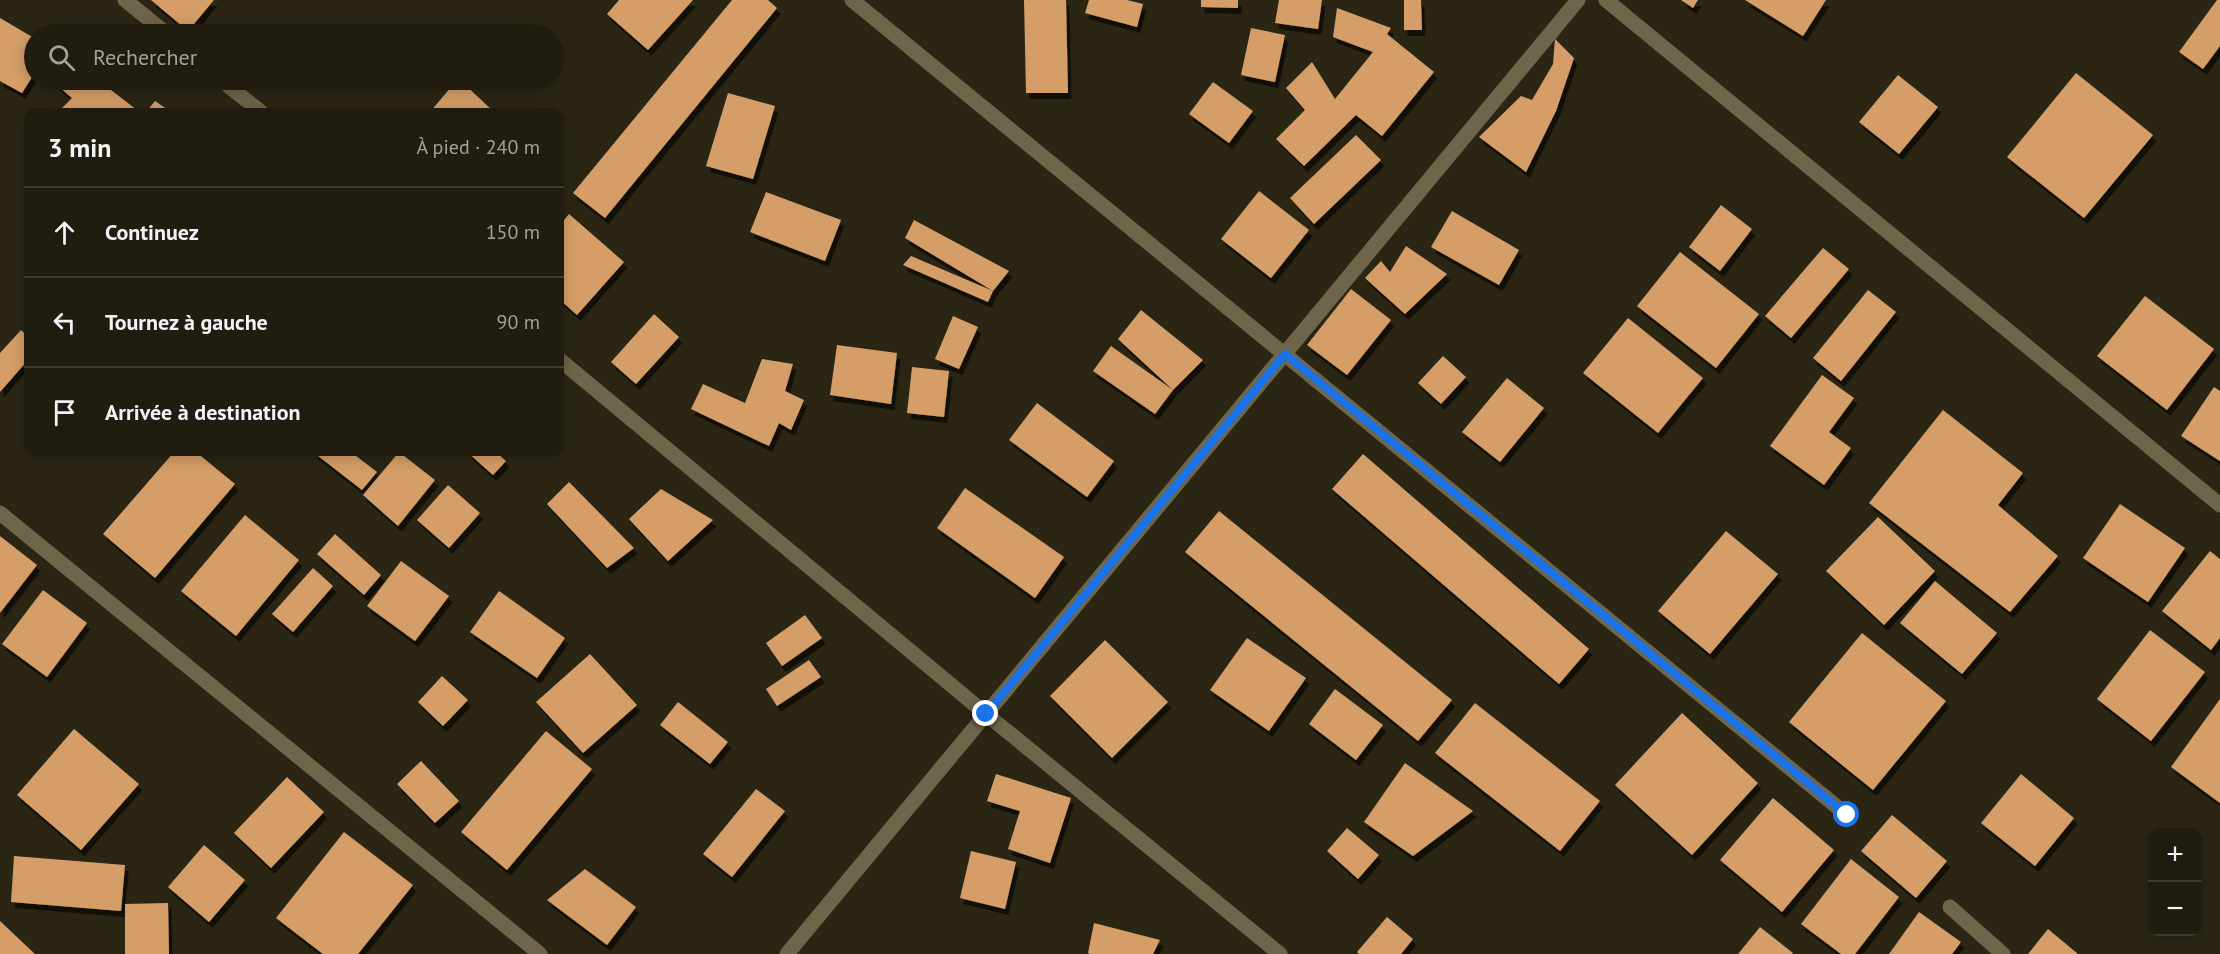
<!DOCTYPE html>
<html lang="fr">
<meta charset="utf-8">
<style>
:root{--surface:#201c0f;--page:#282518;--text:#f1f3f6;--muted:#a2a19e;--line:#3d3a2f}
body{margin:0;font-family:"PT Sans",sans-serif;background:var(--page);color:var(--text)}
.controls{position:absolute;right:18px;bottom:18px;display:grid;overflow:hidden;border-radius:12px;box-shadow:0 3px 15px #0003}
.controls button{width:54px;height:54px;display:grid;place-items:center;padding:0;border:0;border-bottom:2px solid var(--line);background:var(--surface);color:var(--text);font:30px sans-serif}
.stop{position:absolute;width:18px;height:18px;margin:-14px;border:4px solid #1a73e8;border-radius:50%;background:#fff}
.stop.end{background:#1a73e8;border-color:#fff;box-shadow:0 2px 6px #0008}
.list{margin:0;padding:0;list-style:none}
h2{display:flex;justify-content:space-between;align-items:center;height:78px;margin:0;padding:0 24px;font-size:26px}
h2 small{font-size:20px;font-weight:400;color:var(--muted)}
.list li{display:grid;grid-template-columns:39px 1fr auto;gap:18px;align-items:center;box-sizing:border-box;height:90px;padding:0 24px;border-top:2px solid var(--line)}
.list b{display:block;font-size:22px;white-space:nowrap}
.list em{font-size:20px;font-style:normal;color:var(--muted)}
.icon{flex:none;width:33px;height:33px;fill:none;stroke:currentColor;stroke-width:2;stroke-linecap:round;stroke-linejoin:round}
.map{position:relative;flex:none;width:2220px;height:954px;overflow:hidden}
.search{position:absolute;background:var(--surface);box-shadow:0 3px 15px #0003;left:24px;top:24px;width:540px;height:66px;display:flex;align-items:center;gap:15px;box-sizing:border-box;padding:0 21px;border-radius:33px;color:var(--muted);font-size:22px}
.panel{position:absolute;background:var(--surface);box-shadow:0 3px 15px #0003;left:24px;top:108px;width:540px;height:348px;border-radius:12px}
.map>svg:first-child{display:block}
.building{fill:#d59e68;filter:url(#shadow)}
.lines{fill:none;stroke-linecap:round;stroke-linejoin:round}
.minor{stroke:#6e664a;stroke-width:15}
.route{stroke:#1a73e8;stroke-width:8}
</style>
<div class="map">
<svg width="2220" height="954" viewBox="0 0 2220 954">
<defs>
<filter id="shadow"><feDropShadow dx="3.5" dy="6" stdDeviation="0" flood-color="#0009"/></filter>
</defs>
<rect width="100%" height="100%" fill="#2b2614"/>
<g class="building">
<path d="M151,0H214L188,31Z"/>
<path d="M619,0H693L648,50L607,14Z"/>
<path d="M732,0H768L777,8L605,218L573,193Z"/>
<path d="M1024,0H1066L1068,93H1026Z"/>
<path d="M1089,0H1127L1143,4L1137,27L1085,13Z"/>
<path d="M1201,0H1238V8L1201,7Z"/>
<path d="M1279,0H1322L1318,29L1275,23Z"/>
<path d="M1404,0H1421L1422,30H1404Z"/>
<path d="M1681,0H1698L1693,8Z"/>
<path d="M1745,0H1826L1803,36Z"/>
<path d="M2217,0H2220V46L2203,69L2179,52Z"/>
<path d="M1337,8L1391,28L1387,34L1434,72L1382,136L1356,115L1304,166L1276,139L1305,110L1286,88L1312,62L1335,99L1373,52L1333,37Z"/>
<path d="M0,18L34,38V74L22,93L0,81Z"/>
<path d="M1251,28L1285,35L1275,82L1241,75Z"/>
<path d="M1555,39L1574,58L1556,111L1526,172L1479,137L1521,96L1532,100L1553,64Z"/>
<path d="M2076,73L2153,135L2084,218L2007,157Z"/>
<path d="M1898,75L1938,107L1899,154L1859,122Z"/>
<path d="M53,80H98L137,110L135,112H63L60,110L72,98L52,81Z"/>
<path d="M457,80H460L493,111L492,112H430Z"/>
<path d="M1213,82L1253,111L1229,143L1189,114Z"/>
<path d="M728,93L775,106L753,179L706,166Z"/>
<path d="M155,101L171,112H146Z"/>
<path d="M1356,135L1381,160L1314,224L1290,198Z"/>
<path d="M1259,191L1309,230L1271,278L1221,239Z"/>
<path d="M766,192L841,220L825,261L750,232Z"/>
<path d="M1721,205L1752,229L1720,271L1689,247Z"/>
<path d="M1452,211L1519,250L1499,285L1431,247Z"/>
<path d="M569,214L624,262L577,315L560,300V225Z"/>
<path d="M914,220L1009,271L993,291L988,302L903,265L911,256L993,291L905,238Z"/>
<path d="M1406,246L1447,274L1405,314L1365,278L1381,261L1390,272Z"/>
<path d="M1823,248L1849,269L1791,338L1765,316Z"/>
<path d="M1680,252L1759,314L1716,368L1637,306Z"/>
<path d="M1351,289L1391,320L1347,375L1307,345Z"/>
<path d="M1868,290L1896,312L1841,381L1813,358Z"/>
<path d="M2145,296L2214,349L2167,410L2097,356Z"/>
<path d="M1141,310L1203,360L1173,390L1155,414L1093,371L1111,346L1173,390L1118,339Z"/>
<path d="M654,314L679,337L636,384L611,362Z"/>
<path d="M953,316L978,327L959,369L935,359Z"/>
<path d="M1628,318L1703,378L1658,433L1583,373Z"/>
<path d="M21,330L28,337V360L0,392V353Z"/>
<path d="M837,345L897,353L891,404L830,395Z"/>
<path d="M1443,356L1466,377L1441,404L1418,383Z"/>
<path d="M762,359L793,364L785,391L804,400L791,430L779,423L769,446L691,409L703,384L745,403Z"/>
<path d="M912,367L949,371L944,417L907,413Z"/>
<path d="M1822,375L1854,398L1829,432L1851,448L1824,485L1770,446Z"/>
<path d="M1507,378L1544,408L1500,462L1462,432Z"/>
<path d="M2214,387L2220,391V461L2181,436Z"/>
<path d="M1037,403L1114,461L1087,497L1009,440Z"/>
<path d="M1943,410L2023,473L1998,505L2058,556L2010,612L1869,503Z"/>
<path d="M174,452H196L235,484L155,578L103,534Z"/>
<path d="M313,452H351L377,472L362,490Z"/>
<path d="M399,452L435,480L398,526L363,495Z"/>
<path d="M467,452H496L506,461L493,475Z"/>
<path d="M1363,454L1589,649L1559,684L1332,489Z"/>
<path d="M569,482L634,548L607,568L547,504Z"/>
<path d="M448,485L480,513L449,548L417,520Z"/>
<path d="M965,488L1064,557L1035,598L937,528Z"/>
<path d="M661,489L713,520L668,561L629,519Z"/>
<path d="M2120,504L2185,548L2148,602L2083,558Z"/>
<path d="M1219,511L1452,700L1418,741L1185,552Z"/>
<path d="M245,515L299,560L236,636L181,591Z"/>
<path d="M1878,517L1935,571L1884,625L1826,571Z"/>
<path d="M1726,531L1778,574L1710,654L1658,611Z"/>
<path d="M335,534L381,575L364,595L317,554Z"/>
<path d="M0,536L37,565L0,613Z"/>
<path d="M2210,551L2220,559V638L2211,650L2162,611Z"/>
<path d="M401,561L449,596L415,641L367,606Z"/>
<path d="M313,568L333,586L293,632L272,614Z"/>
<path d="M1935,581L1997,633L1962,674L1900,623Z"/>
<path d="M43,590L87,623L47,677L2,644Z"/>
<path d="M499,591L565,638L537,678L470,632Z"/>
<path d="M805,615L822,638L782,666L766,643Z"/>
<path d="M2150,630L2205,672L2151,741L2097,699Z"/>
<path d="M1862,633L1946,701L1873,790L1789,722Z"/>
<path d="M1247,638L1306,678L1269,731L1210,690Z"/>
<path d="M1105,640L1168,702L1112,758L1050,696Z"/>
<path d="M590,654L637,705L583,753L536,702Z"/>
<path d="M809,660L821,677L777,706L766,689Z"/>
<path d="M442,676L468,700L443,726L418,702Z"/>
<path d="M1335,689L1383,725L1356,760L1309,724Z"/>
<path d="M2220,699V803L2171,767Z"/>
<path d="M678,702L728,742L710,764L660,725Z"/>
<path d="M1475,703L1600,801L1560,851L1435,753Z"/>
<path d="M1682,713L1758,783L1692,855L1615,785Z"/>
<path d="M74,729L139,784L81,850L17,795Z"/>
<path d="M546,731L592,769L507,870L461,832Z"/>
<path d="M421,761L459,801L435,823L397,784Z"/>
<path d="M1405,763L1473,811L1413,856L1364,822Z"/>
<path d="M996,774L1071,798L1050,863L1008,849L1020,811L987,801Z"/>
<path d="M2021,774L2074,818L2035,866L1981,823Z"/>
<path d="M287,777L324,812L271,868L234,833Z"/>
<path d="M756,789L785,811L732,877L703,854Z"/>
<path d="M1773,798L1834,850L1782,912L1720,860Z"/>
<path d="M1892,815L1947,861L1916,898L1861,851Z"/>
<path d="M1347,828L1379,855L1358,879L1327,851Z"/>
<path d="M344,832L413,885L358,954H323L276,918Z"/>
<path d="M204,845L245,880L209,922L168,887Z"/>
<path d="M971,851L1016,862L1005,909L960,898Z"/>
<path d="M14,856L125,865L121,911L11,902Z"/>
<path d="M1851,859L1899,897L1855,954H1841L1801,924Z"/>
<path d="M585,869L636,907L607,945L547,900Z"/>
<path d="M168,903L169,954H125V904Z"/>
<path d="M1919,912L1961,942L1952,954H1889Z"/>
<path d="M1387,917L1413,939L1401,954H1359L1357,952Z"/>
<path d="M0,921L35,954H0Z"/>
<path d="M1094,923L1160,940L1153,954H1090L1088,953Z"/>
<path d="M1760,927L1793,953L1792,954H1738Z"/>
<path d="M2048,929L2078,954H2028Z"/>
</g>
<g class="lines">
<g class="minor">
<path d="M125,0L167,34"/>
<path d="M852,0L1847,815"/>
<path d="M1606,0L2220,505"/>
<path d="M221,80L261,112"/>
<path d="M560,360L986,714L1280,954"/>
<path d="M0,513L540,954"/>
<path d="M1950,907L2003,954"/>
<path d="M787,954L1578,0"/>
</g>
</g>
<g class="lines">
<path class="route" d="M986,714L1285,354L1847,815"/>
</g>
</svg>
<div class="controls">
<button>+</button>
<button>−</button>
</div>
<div class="stop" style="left:1847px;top:815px"></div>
<div class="stop end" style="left:986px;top:714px"></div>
<div class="search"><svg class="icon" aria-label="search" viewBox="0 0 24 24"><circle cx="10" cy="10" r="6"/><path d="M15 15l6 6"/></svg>Rechercher</div>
<section class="panel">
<h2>3 min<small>À pied · 240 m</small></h2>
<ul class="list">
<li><svg class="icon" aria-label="ahead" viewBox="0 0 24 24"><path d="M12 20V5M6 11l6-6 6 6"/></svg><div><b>Continuez</b></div><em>150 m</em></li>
<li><svg class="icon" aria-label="left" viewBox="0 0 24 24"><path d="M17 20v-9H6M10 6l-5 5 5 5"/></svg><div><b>Tournez à gauche</b></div><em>90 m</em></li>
<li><svg class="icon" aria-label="arrive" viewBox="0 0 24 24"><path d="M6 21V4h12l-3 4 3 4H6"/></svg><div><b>Arrivée à destination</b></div></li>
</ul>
</section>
</div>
